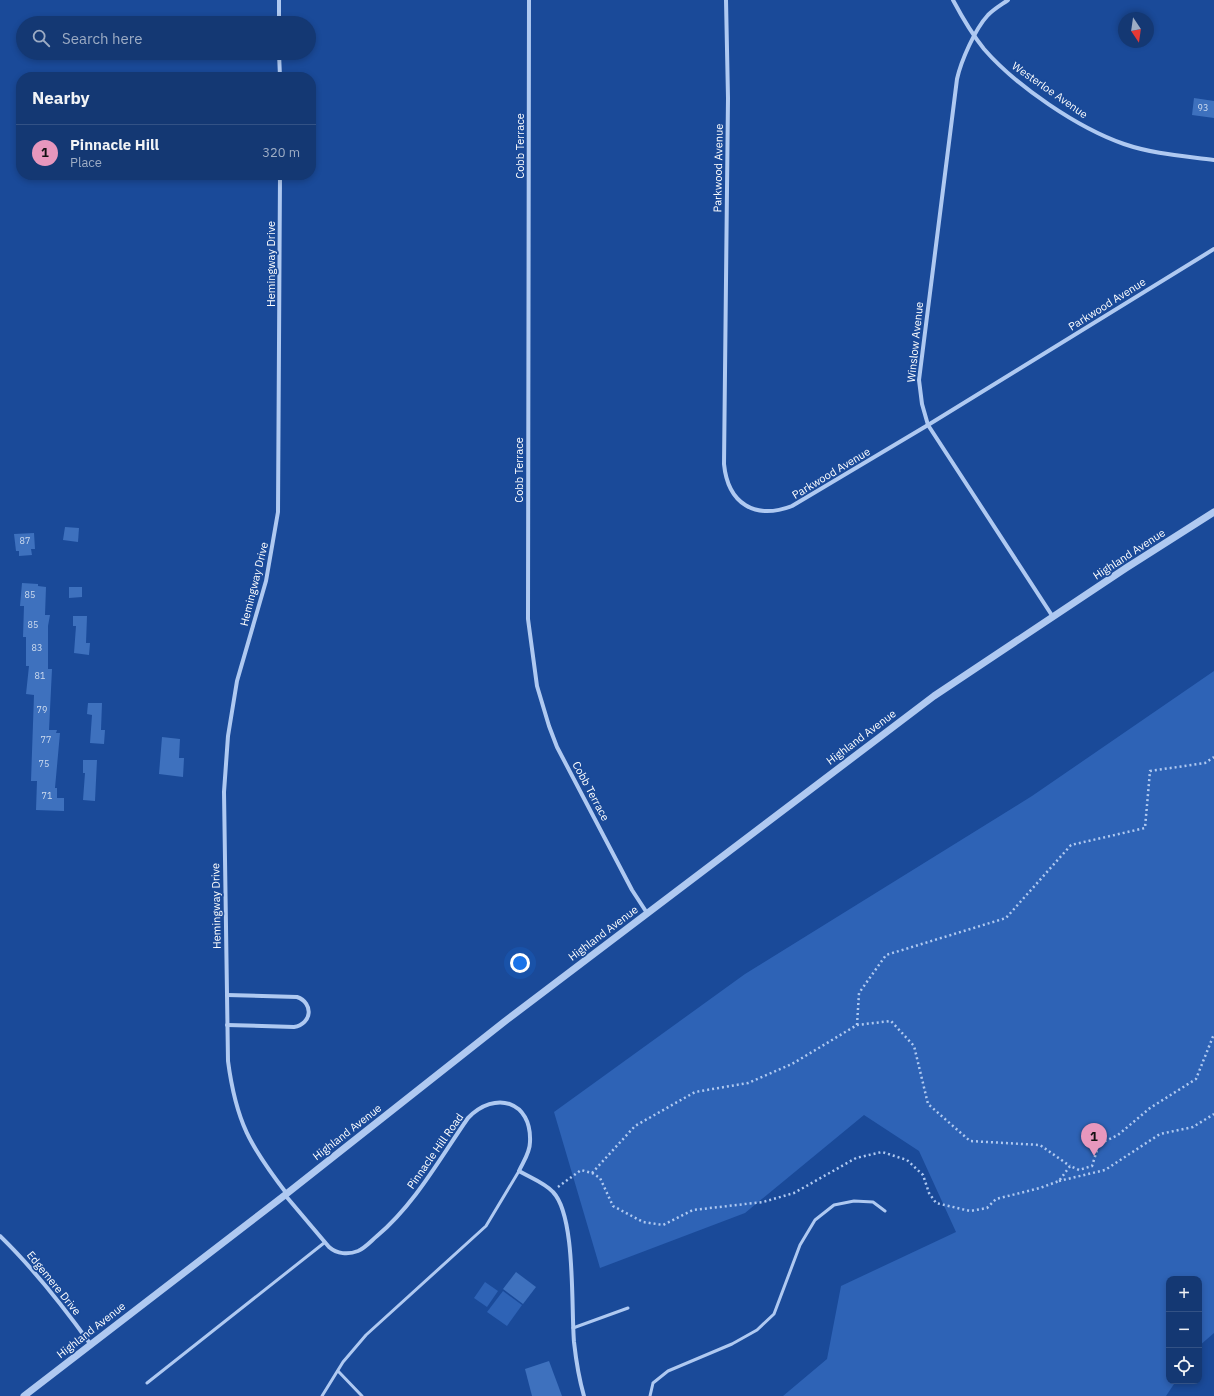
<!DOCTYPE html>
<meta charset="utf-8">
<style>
:root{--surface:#143873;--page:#1d3f78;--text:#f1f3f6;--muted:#9dacc4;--line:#335285;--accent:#e797bd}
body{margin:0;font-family:"IBM Plex Sans",sans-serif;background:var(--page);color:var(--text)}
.controls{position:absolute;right:12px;bottom:12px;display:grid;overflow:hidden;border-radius:8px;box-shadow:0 2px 6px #0003}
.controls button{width:36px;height:36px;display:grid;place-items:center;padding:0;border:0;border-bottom:1px solid var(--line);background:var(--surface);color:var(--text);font:20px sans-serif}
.compass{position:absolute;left:1118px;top:12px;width:36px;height:36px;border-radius:50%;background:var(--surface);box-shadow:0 2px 6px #0003;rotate:167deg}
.you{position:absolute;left:520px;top:963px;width:14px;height:14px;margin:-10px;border:3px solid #fff;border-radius:50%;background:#1a73e8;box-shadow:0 0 0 6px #1a73e833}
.badge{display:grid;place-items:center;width:26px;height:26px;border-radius:50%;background:var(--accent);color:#111;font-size:13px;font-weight:700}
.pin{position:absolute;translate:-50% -33px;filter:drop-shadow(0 1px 2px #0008)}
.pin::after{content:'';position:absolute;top:21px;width:14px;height:12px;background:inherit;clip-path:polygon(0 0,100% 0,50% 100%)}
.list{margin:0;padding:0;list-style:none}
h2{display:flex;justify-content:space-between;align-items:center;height:52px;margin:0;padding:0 16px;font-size:17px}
h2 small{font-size:13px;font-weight:400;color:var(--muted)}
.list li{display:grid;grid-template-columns:26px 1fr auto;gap:12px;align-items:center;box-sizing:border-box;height:56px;padding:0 16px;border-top:1px solid var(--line)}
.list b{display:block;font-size:15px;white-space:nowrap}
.list p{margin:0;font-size:13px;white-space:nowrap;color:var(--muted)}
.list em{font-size:13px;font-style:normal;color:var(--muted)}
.icon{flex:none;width:22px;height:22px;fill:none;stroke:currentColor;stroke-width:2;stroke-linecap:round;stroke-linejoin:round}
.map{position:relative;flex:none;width:1214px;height:1396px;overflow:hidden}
.search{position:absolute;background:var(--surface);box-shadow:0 2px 6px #0003;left:16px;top:16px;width:300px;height:44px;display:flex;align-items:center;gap:10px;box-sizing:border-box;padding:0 14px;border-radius:22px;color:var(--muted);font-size:15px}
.panel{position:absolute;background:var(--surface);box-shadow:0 2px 6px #0003;left:16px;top:72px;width:300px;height:108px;border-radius:16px}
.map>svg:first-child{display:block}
.green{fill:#2e63b6}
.building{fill:#3e71be}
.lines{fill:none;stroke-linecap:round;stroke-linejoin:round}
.path{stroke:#afc9f1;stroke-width:2.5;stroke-dasharray:2 3;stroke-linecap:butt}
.service{stroke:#afc9f1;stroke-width:3}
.minor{stroke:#afc9f1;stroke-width:4}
.tertiary{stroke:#afc9f1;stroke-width:7}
.labels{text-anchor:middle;stroke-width:3.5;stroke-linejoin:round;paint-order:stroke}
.number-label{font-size:9px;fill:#cfdcef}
.street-label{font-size:11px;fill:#fff;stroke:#1a4a99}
</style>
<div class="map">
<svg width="1214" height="1396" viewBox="0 0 1214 1396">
<rect width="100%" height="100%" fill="#1a4a99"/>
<g class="green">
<path d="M1214,671V1333L1199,1346V1279H1169V1381H1176L1166,1396H783L827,1359L841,1286L956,1232L919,1151L864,1115L745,1213L600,1268L554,1112L745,974L1032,796Z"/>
<path d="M485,1282L498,1291L487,1307L474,1298Z"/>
<path d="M503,1291L522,1305L507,1326L487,1312Z"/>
</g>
<g class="building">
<path d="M1194,98L1214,101V118L1192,115Z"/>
<path d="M65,527L79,528L78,542L63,540Z"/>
<path d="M34,533L35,549H31L32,555L19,556V551H16L14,534Z"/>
<path d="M22,583L38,584V586L46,587L45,615H50L48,626V669H52L49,730H57L56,733H60L55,788H57V798H64V811L36,810L37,781H31L34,695L26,694L29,666H26V637H23L24,606H20Z"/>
<path d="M69,587H82V597L69,598Z"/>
<path d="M73,616H87L86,643H90L89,655L74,653L76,626H73Z"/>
<path d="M88,703H102L101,730H105L104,744L90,743L92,715L87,714Z"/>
<path d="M162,737L180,739L179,758H184L183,777L159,774Z"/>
<path d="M83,760H97L95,801L83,800L85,773H83Z"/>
<path d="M516,1272L536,1287L523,1304L503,1289Z"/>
<path d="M549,1361L562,1396H532L525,1369Z"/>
</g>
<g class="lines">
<g class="path">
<path d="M857,1025L859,993L886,955L1006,918L1071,845L1145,828L1150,771L1205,763L1214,757"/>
<path d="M592,1173L635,1126L695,1092L748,1083L792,1064L857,1025L891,1021L914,1046L928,1104L970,1141L1040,1145L1070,1166"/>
<path d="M1059,1181L1105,1170L1160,1134L1193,1127L1214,1114"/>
<path d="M558,1187L581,1170L592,1173L600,1178L613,1206L643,1222L663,1225L693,1210L763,1202L794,1193L856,1158L882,1152L907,1160L923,1175L929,1193L936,1203L970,1211L987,1208L996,1199L1040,1188L1059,1181L1070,1166L1079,1170L1092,1166L1099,1144L1118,1135L1150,1108L1196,1079L1214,1034"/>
</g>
<g class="service">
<path d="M573,1328L628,1308"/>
<path d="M338,1371L362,1396"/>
<path d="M147,1383L324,1243"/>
<path d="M322,1396L343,1362L366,1335L486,1226L519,1171"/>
<path d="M650,1396L653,1383L668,1371L732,1344L757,1330L774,1314L800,1245L815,1220L834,1205L854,1201L873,1202L885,1211"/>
</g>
<g class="minor">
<path d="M279,0V23"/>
<path d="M529,0L528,619L537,686L549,726L557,747L632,890L647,913"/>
<path d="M726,0L728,98L724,464C728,504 755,520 792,506L928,425L1214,249"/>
<path d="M953,0C962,17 972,34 984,49C1016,86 1078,128 1124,144C1153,154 1184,156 1214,160"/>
<path d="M1008,0C1001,5 994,9 988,15C975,29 961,61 957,79L919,380L922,404L928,425L1053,617"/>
<path d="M279,53L280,77"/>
<path d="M280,175L278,512L266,581L237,681L228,736L224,792L228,1061C236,1122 250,1146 287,1194"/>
<path d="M227,995L297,997C314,1003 312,1024 294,1027L227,1025"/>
<path d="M285,1195L329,1247C337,1254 348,1255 358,1251C365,1248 371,1241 377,1236C415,1204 440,1158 468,1118C495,1090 532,1101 530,1142C530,1153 523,1162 519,1171C529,1177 545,1183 553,1192C576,1216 571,1307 574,1342C576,1360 579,1379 584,1396"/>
<path d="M0,1236C34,1269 63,1306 91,1345"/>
</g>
<path class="tertiary" d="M24,1396L285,1195L504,1022L934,696L1126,568L1214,512"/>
</g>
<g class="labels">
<g class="number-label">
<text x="1203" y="111">93</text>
<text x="25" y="544">87</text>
<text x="30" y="598">85</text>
<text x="33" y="628">85</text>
<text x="37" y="651">83</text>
<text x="40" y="679">81</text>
<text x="42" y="713">79</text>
<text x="46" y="743">77</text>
<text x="44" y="767">75</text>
<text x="47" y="799">71</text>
</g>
<g class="street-label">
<text transform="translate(1050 90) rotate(35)" y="4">Westerloe Avenue</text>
<text transform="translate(520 146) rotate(-90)" y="4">Cobb Terrace</text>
<text transform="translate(718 168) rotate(-89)" y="4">Parkwood Avenue</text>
<text transform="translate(271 264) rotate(-90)" y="4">Hemingway Drive</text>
<text transform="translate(1107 304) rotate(-32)" y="4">Parkwood Avenue</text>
<text transform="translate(915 342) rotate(-84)" y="4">Winslow Avenue</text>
<text transform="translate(519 470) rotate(-90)" y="4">Cobb Terrace</text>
<text transform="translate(831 473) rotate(-31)" y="4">Parkwood Avenue</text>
<text transform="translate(1129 554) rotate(-33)" y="4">Highland Avenue</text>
<text transform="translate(254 584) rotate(-76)" y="4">Hemingway Drive</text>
<text transform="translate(861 737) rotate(-37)" y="4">Highland Avenue</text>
<text transform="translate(591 791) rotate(62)" y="4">Cobb Terrace</text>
<text transform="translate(216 906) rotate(-91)" y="4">Hemingway Drive</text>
<text transform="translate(603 933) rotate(-37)" y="4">Highland Avenue</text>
<text transform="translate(347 1132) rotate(-38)" y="4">Highland Avenue</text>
<text transform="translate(435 1151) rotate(-55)" y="4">Pinnacle Hill Road</text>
<text transform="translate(54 1283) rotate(51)" y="4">Edgemere Drive</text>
<text transform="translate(91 1330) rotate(-38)" y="4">Highland Avenue</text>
</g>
</g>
</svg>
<div class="controls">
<button>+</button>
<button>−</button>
<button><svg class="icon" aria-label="locate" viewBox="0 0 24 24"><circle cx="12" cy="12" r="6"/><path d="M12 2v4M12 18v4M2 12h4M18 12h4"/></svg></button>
</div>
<svg class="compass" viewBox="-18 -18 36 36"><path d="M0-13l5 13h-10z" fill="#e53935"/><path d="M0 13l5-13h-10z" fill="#9dacc4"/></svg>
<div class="you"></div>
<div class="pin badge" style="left:1094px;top:1156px">1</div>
<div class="search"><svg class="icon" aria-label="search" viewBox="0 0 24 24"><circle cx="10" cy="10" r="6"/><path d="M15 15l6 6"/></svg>Search here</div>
<section class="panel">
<h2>Nearby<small></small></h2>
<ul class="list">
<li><span class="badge">1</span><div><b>Pinnacle Hill</b><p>Place</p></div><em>320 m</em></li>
</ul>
</section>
</div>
